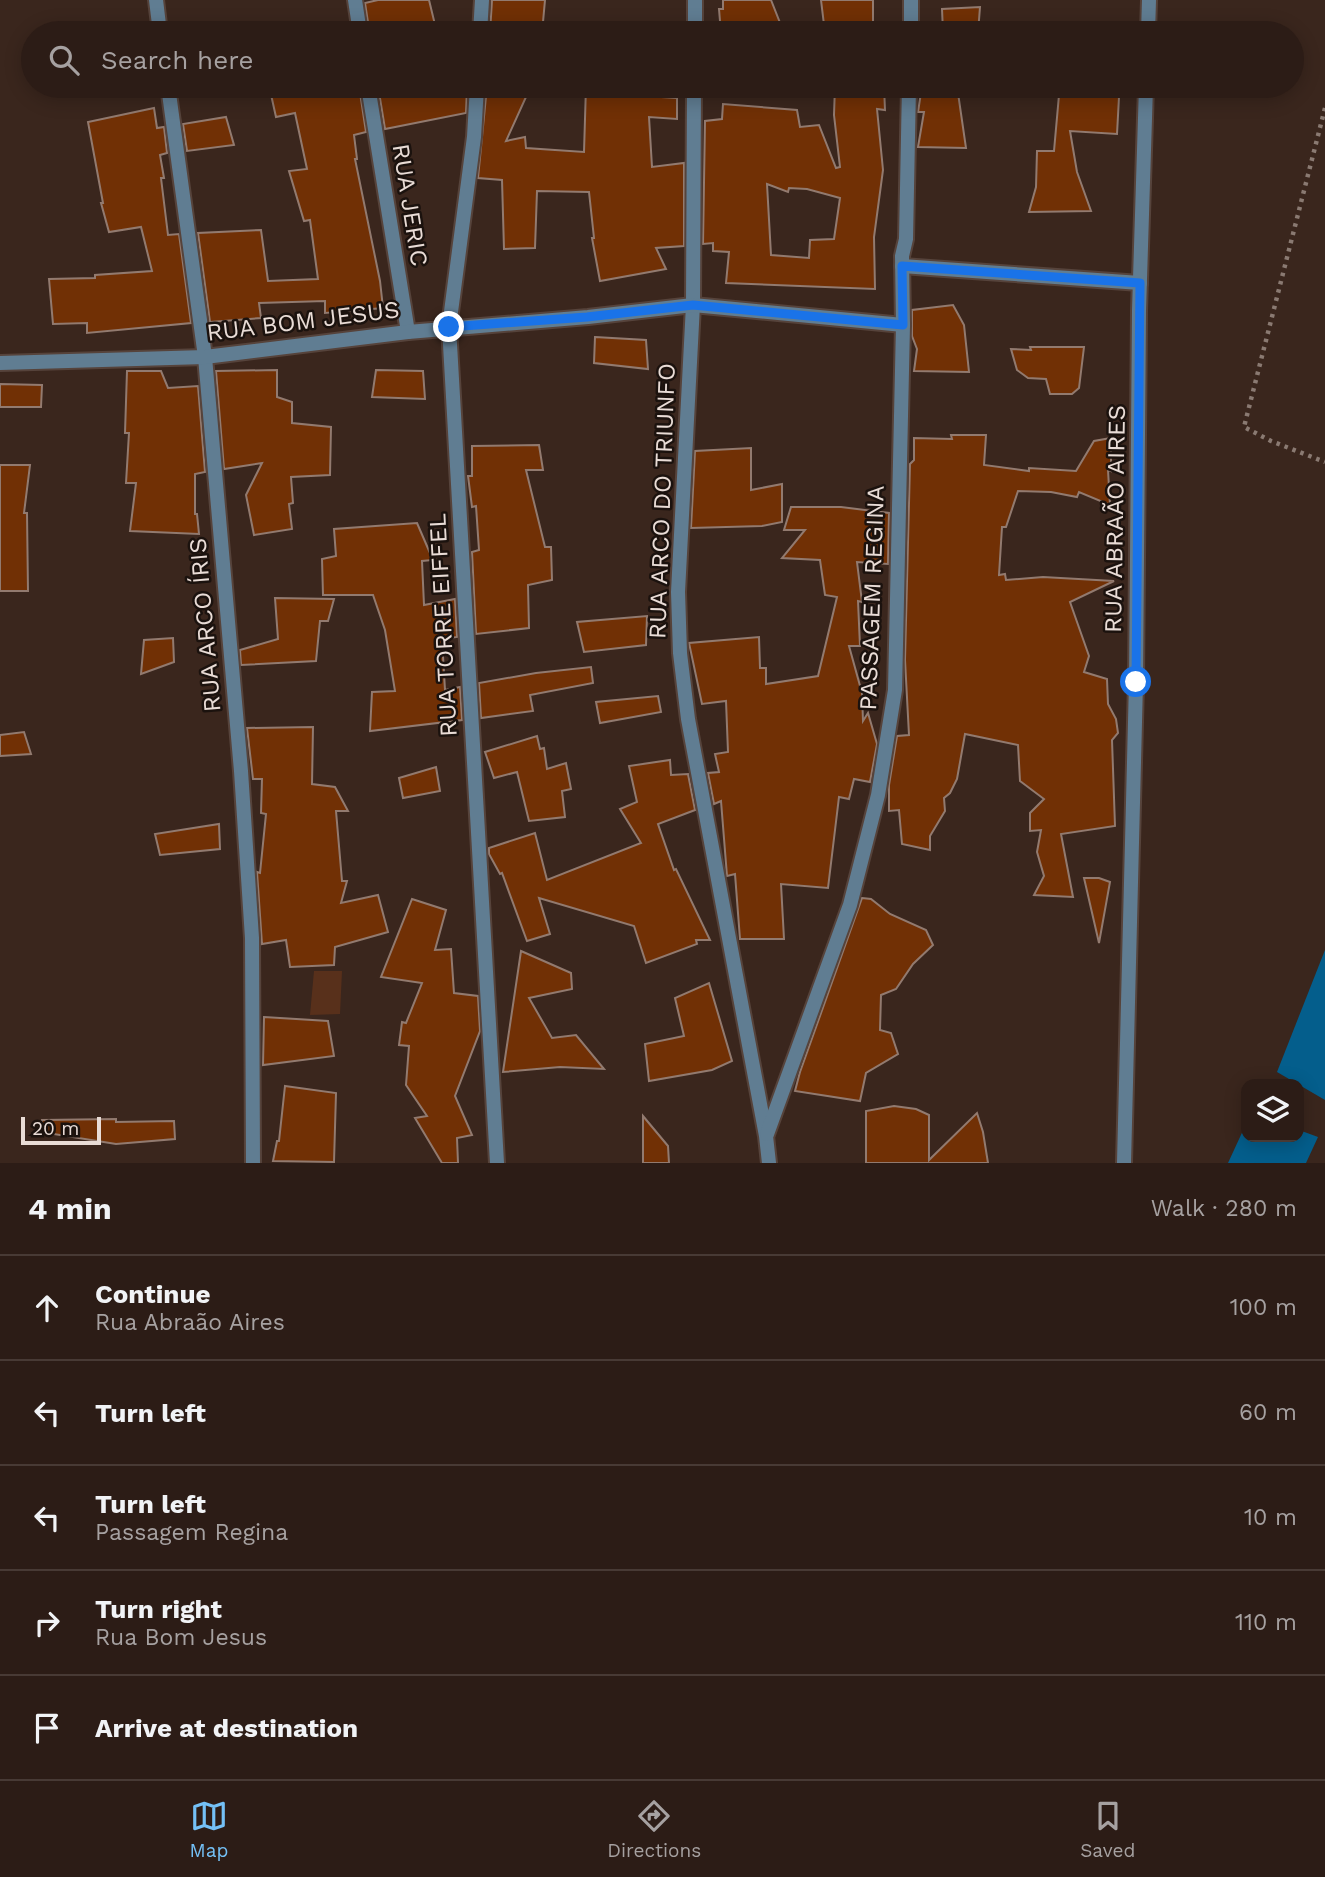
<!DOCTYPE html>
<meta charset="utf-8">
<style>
:root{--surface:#2c1c16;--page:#382923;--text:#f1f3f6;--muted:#a6a1a1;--line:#483a35;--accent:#74c0f6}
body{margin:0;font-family:"Work Sans",sans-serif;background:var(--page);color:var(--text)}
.controls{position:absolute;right:21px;bottom:21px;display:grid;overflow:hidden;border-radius:14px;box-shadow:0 4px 18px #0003}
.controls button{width:63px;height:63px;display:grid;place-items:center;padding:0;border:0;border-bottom:2px solid var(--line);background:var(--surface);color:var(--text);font:35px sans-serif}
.scale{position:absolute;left:21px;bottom:18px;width:80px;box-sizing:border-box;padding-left:7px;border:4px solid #e9dcd6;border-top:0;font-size:19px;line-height:24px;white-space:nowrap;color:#e9dcd6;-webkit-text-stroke:5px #1b120e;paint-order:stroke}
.stop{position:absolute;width:21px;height:21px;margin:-16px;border:5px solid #1a73e8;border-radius:50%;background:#fff}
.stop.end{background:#1a73e8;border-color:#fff;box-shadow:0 2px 7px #0008}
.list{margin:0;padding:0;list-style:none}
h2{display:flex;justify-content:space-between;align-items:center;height:91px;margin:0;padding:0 28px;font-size:30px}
h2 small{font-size:23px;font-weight:400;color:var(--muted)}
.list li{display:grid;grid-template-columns:46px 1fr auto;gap:21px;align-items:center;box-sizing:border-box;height:105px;padding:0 28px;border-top:2px solid var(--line)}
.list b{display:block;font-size:26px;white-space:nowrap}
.list p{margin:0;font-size:23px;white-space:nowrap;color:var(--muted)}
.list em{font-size:23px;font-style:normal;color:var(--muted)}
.icon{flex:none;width:38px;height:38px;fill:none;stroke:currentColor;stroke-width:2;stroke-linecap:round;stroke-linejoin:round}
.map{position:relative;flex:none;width:1325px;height:1163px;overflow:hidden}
.search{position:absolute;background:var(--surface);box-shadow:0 4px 18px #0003;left:21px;right:21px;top:21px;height:77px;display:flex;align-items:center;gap:18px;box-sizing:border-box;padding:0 24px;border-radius:38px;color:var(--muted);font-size:26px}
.sheet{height:616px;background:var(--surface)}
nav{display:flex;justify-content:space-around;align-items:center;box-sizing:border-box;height:98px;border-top:2px solid var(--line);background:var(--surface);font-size:19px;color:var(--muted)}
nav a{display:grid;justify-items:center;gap:4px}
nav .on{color:var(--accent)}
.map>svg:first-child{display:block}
.green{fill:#58301b}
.water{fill:#045e8c}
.building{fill:#713005;stroke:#927a6f;stroke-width:2;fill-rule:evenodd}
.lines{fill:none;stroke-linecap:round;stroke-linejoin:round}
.minor-casing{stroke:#56433b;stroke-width:18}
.path{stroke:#8a7a72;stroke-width:4.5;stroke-dasharray:3.5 5;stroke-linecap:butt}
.minor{stroke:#607d92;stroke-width:14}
.route{stroke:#1a73e8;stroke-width:9}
.labels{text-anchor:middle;stroke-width:5;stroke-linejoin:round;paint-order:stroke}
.street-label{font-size:24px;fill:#e9dcd6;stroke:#1b120e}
</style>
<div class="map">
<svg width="1325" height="1163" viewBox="0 0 1325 1163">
<rect width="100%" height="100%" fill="#3a261d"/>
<path class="green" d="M314,971H342L340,1014L310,1015Z"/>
<g class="water">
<path d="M1325,950V1100L1277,1072Z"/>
<path d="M1246,1124V1137H1299V1130L1318,1137L1306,1163H1228Z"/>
</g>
<g class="building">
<path d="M378,0H429L437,33H398L396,24L369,29L365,3Z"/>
<path d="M492,0H545L542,33H490Z"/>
<path d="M723,0H771L784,33H721L719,9H723Z"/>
<path d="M821,0H873V33H825Z"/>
<path d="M980,7L978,33L943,32L942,9Z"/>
<path d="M287,86H359L366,132L354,135L357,159H355L380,281L383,308L325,313V301L259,303L261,318L210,322L198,233L261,230L268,281L318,279L310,220L304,221L289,171L307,169L295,113L276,117L270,90Z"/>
<path d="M378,86H467L466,113L385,129Z"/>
<path d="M487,86H531L506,141L525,137L526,148L584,152L586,86H661L662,97L677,98V119L649,117L652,167L684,163V246L656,248L666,269L600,281L592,238H594L589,192L537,191L535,248L504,249L502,180L478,178Z"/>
<path d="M835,86H884L885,110L877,109L883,170L874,237L875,289L726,283L729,252L713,251V243L703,244L705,121L722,119L723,104L797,110L800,127L819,125L836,168L840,167L834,115ZM767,184L788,192L789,188L807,189L840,198L834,239L810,240L809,258L771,255Z"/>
<path d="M922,86H957L966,148L918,147L924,112H918Z"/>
<path d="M1059,95L1119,97L1117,134L1070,131L1077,172L1091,211L1029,212L1036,187L1037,151H1054Z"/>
<path d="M154,108L157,128L164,127L167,153L160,155L164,178H161L168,235L179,234L191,323L87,333V323L53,324L49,279L95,278V275L152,271L141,227L109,232L101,203H103L88,122Z"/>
<path d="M226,117L234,145L187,151L183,124Z"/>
<path d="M953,305L964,325L969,372L914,371L917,349L912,336V310Z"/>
<path d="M595,337L646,340L648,369L594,363Z"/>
<path d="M1030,347H1084L1079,388L1072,394H1050L1046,379L1028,378L1017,370L1011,349L1031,350Z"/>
<path d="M277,370V397L292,402V423L331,427L330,475L291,477L293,503L289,504L292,529L254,535L246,495L262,463L224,469L216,371Z"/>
<path d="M376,370L423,371L425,399L372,397Z"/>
<path d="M127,371H161L168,388L198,386L205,472L195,474V514H197L199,534L130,531L136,483H126L129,433H125Z"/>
<path d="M0,384L42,385L41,407H0Z"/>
<path d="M951,435H986L984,465L1029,471V468L1076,471L1094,441L1111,438V471L1108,470L1110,505L1079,492L1077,497L1051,492L1018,491L1006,527H1002L999,575L1005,574L1006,580L1043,577L1114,581L1070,602L1089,656L1084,672L1107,679L1108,704L1116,719L1118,733L1112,740L1115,826L1061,834L1073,897L1034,895L1044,876L1037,852L1041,830L1030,831V813L1044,799L1020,781L1018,745L965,734L957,779L950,793L944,798L945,811L930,836V850L902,844L899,810L889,811V785L897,736L909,735L905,660L910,464L914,460V438L952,439Z"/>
<path d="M539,445L543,470H526L545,547H551L552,580L528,585L529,628L476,634L472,552L479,550L476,506L472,507L468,476H472V446Z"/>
<path d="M751,448V490L782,484V522L762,526L691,528L695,451Z"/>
<path d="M0,465H30L24,513H27L28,591H0Z"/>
<path d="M791,507H841L889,513L888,564L857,562L862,602L858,601L860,646H849L862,693L863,721L868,713L877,744L870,782L854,779L849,799L839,797L828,888L781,884L784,939H740L735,874L727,876L721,801L714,804L708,773L719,772L715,754L728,752L726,701L702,704L689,643L759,637L760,668H766V684L818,676L837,597L825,595L820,560L782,558L805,530H784Z"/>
<path d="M417,523L433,560L422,561L424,605L455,599L457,637L442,639L445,690L460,687L462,720L370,731L372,692L395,691L385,630L373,595H323L322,559L336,556L334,529Z"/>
<path d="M275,598L334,599L328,621H320L316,661L241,665L240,650L278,639Z"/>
<path d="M647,616L646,645L584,652L577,622Z"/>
<path d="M173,638L174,662L141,674L144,640Z"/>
<path d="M591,667L593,683L530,695L533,711L481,718L479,683L536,673Z"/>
<path d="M658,696L661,712L600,723L596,702Z"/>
<path d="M313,727L312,784L335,787L348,811H336L342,881H347L341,903L378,895L388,932L335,947L334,965L290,967L286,940L262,944L257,872L260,873L266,814L261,813L262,779H253L247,728Z"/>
<path d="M24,732L31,754L0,756V735Z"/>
<path d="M537,736L540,749L544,748L547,769L566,763L571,789L562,791L565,817L529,821L517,772L494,778L485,752Z"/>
<path d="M670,760L671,775L688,774L695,810L658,824L674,870L676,869L710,940H696L697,944L646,963L634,926L539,898L550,934L527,941L502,873L500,874L489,854V848L535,833L547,880L641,843L620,809L637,802L629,766Z"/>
<path d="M436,767L440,791L403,798L399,778Z"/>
<path d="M219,824L220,849L160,855L155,834Z"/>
<path d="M1084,878H1099L1110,882L1099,943Z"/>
<path d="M862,898L871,899L890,914L926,930L933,945L913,964L896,989L881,995L880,1030L891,1033L898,1054L866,1073L860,1101L795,1091L800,1072Z"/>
<path d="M412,899L446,910L435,950L451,949L454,993L478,996L480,1031L455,1096L472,1135L457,1138L458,1163H442L415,1118L427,1116L406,1085L409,1046L399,1045L402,1022L406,1023L422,983L381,977Z"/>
<path d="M521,951L571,973L572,989L529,998L552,1038L576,1035L604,1069L560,1067L503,1072Z"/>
<path d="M709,983L732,1061L712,1070L649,1081L645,1044L684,1036L675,998Z"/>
<path d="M264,1017L328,1021L334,1056L263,1065Z"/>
<path d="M285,1086L336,1093L334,1162L273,1161L277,1141H279Z"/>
<path d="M894,1106L916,1109L929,1115V1160L977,1113L983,1132L988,1163H866V1111Z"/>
<path d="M643,1116L668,1146L669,1163H643Z"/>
<path d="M116,1119V1122L174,1121L175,1139L116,1144L41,1132L42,1120Z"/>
</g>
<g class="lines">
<defs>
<g id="minor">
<path d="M156,0L160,33"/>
<path d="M355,0L360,33"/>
<path d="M480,33L482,0"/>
<path d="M695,33V0"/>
<path d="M911,33V0"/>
<path d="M1148,33L1149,0"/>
<path d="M168,86L205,357L241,771L252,938L253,1163"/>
<path d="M368,86L408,332"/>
<path d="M477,86L474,137L449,327L497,1163"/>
<path d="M694,86L693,305L678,592L680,653L688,719L766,1136L769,1163"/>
<path d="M902,266L1140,283"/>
<path d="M0,363L205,357L408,332L588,317L693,305L903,325"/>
<path d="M767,1134L850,905L878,795L895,690L903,325L902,256L906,239L909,86"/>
<path d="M1124,1163L1136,682L1139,311L1146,86"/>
</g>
</defs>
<use href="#minor" class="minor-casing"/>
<path class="path" d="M1325,108L1244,427L1271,441L1325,462"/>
<use href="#minor" class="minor"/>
</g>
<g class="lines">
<path class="route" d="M449,327L587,317L693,305L903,325L902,266L1140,283L1136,682"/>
</g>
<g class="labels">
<g class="street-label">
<text transform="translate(410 205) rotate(81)" y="8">RUA JERIC</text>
<text transform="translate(303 321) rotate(-7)" y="8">RUA BOM JESUS</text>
<text transform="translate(662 501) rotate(-88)" y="8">RUA ARCO DO TRIUNFO</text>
<text transform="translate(1115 519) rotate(-89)" y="8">RUA ABRAÃO AIRES</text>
<text transform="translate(872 598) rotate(-88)" y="8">PASSAGEM REGINA</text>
<text transform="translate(205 625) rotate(-95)" y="8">RUA ARCO ÍRIS</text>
<text transform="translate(443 625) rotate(-93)" y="8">RUA TORRE EIFFEL</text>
</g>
</g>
</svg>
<div class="controls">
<button><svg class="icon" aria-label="layers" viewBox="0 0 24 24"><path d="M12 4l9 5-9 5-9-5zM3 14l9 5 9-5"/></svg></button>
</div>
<div class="scale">20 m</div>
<div class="stop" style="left:1136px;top:682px"></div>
<div class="stop end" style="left:449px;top:327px"></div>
<div class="search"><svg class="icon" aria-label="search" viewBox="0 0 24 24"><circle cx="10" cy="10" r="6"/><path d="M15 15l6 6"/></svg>Search here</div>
</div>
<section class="sheet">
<h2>4 min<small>Walk · 280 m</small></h2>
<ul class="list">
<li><svg class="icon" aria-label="ahead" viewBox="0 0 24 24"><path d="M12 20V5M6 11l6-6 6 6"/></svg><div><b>Continue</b><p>Rua Abraão Aires</p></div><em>100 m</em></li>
<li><svg class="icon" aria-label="left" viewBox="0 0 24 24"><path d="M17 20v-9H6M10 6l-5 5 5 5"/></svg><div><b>Turn left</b></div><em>60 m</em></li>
<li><svg class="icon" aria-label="left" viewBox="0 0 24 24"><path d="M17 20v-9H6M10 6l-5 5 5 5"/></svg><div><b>Turn left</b><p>Passagem Regina</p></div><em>10 m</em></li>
<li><svg class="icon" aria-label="right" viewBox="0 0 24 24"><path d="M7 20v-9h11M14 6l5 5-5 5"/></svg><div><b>Turn right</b><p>Rua Bom Jesus</p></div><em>110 m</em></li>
<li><svg class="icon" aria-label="arrive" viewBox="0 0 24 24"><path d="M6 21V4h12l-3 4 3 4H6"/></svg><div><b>Arrive at destination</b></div></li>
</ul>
</section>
<nav>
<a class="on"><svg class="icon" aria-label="map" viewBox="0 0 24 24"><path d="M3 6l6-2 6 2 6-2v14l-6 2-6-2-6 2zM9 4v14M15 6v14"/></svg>Map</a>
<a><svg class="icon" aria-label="directions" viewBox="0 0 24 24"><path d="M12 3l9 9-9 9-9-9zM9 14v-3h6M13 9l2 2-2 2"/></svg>Directions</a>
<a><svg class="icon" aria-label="saved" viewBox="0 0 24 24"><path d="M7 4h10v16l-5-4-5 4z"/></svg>Saved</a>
</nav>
